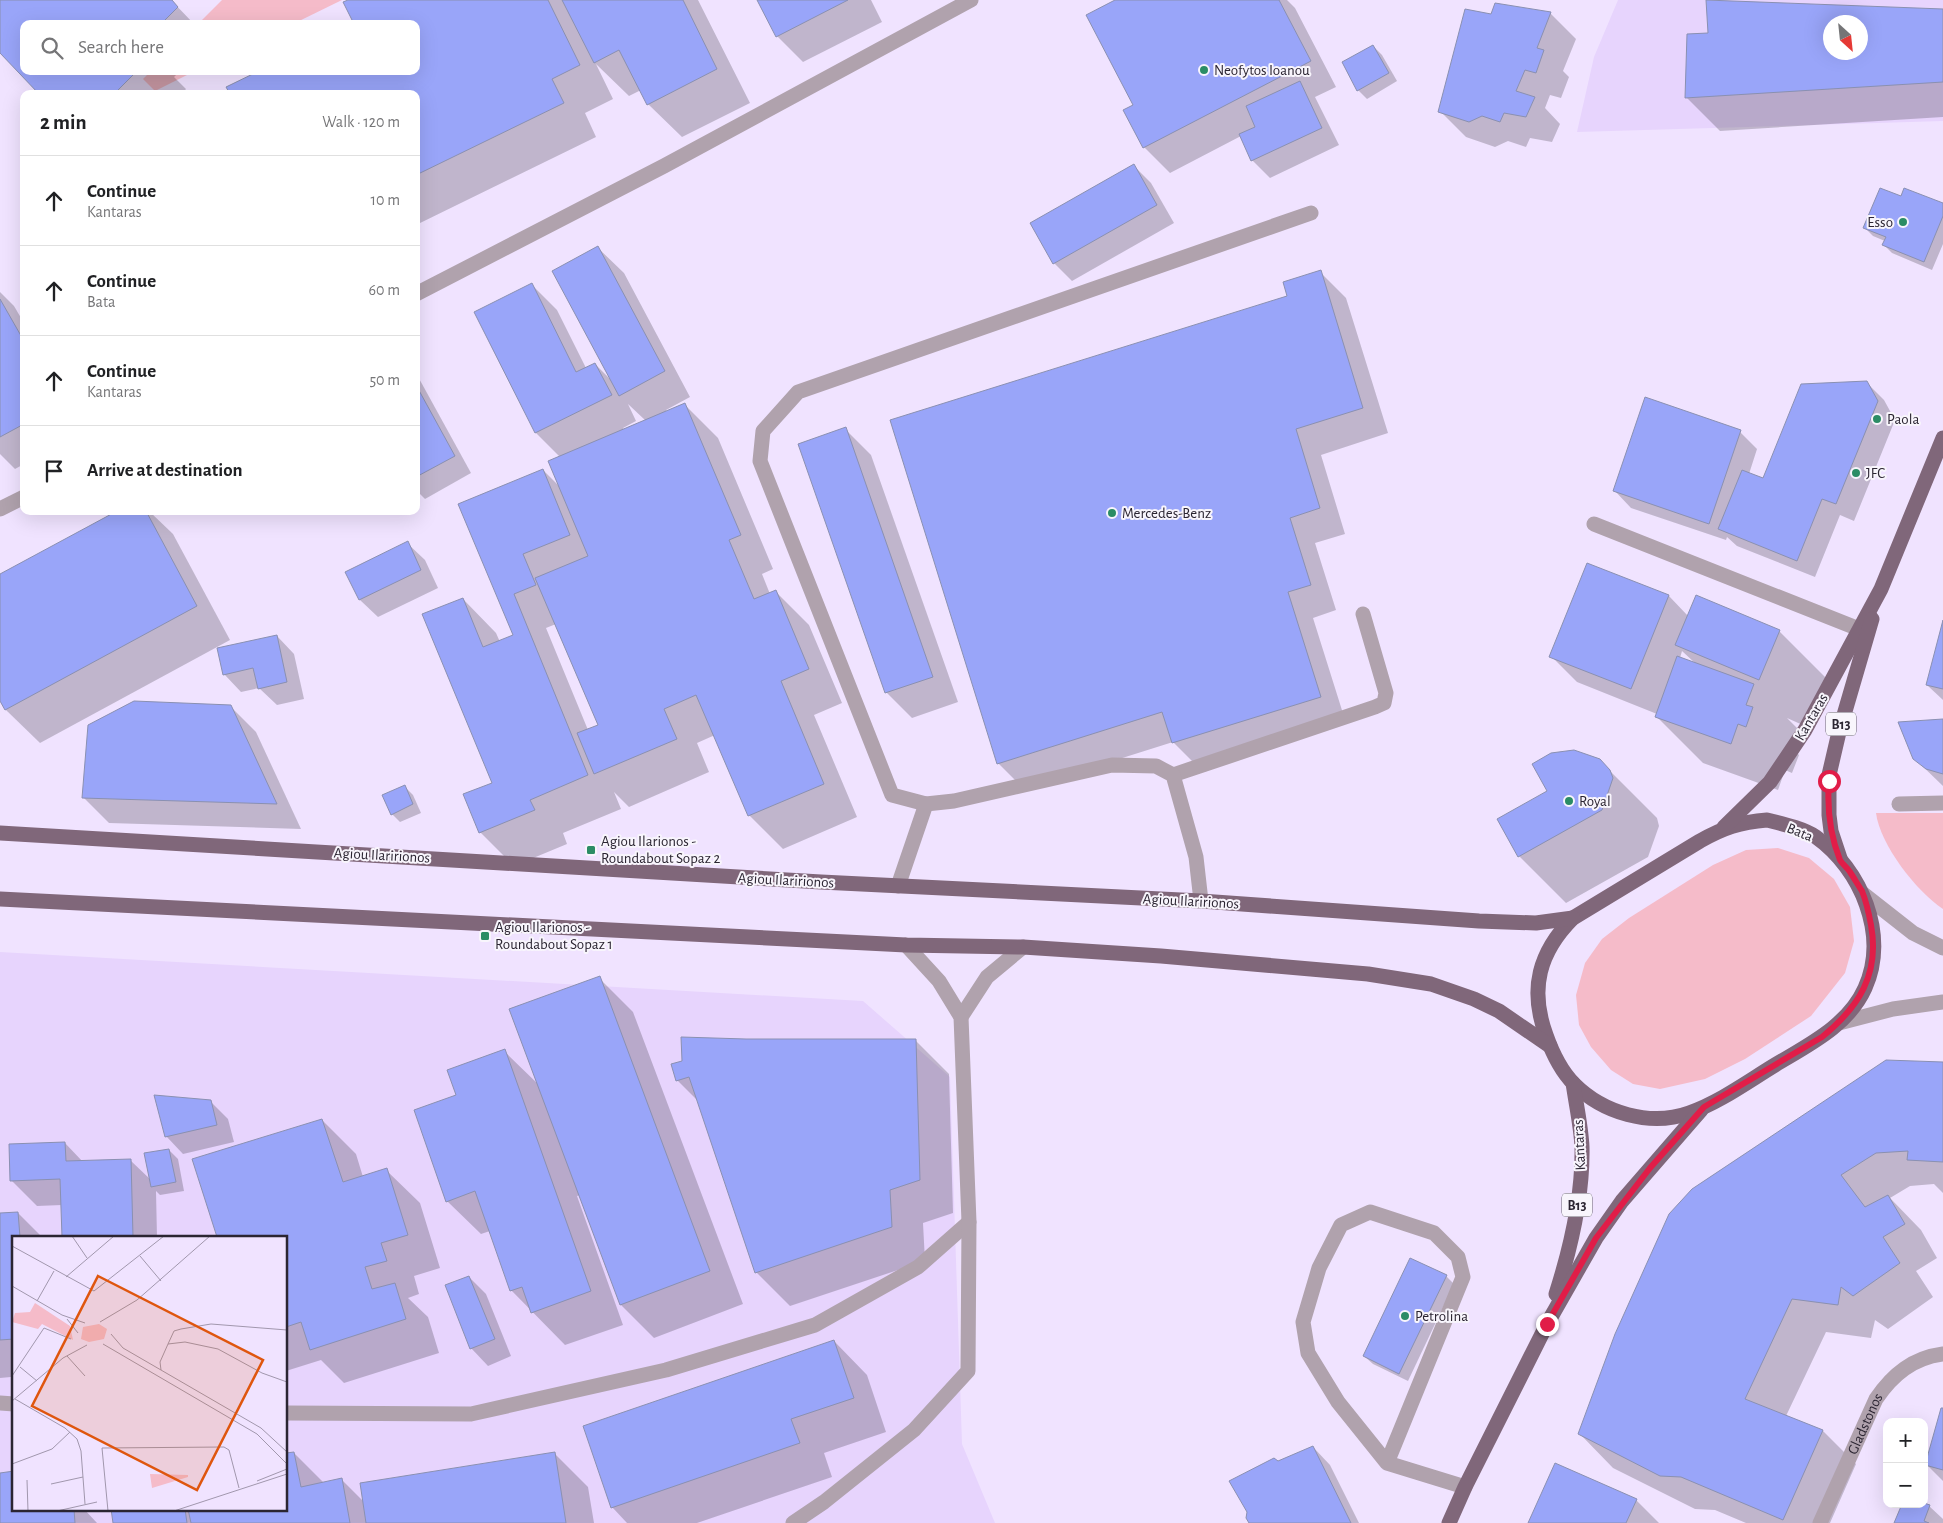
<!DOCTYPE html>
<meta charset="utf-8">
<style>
:root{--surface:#fff;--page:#f6f6f6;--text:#202124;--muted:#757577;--line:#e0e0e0}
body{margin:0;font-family:"Alegreya Sans",sans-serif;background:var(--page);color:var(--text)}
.controls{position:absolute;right:15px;bottom:15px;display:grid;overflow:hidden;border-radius:10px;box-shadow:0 5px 20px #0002}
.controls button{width:45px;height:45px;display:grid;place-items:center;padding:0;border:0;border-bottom:1px solid var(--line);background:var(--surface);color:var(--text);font:25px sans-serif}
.compass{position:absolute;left:1823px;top:15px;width:45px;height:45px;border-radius:50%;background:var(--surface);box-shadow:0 5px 20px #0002;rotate:153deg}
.stop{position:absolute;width:15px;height:15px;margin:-11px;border:4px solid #e11d48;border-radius:50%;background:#fff}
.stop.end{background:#e11d48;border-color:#fff;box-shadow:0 1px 5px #0008}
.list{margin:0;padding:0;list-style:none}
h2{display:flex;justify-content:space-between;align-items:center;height:65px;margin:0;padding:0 20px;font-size:21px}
h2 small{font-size:16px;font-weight:400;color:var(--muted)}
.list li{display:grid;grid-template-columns:32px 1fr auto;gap:15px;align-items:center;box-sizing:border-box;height:90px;padding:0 20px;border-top:1px solid var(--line)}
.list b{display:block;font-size:19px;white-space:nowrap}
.list p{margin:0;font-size:16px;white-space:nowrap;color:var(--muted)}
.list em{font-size:16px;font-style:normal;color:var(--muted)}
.icon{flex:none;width:28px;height:28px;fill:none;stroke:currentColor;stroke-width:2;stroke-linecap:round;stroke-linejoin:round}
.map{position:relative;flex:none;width:1943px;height:1523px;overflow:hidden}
.search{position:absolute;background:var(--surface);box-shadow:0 5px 20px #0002;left:20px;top:20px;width:400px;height:55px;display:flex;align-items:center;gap:12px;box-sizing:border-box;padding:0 18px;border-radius:10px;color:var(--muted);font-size:19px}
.panel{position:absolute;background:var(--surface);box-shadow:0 5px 20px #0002;left:20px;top:90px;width:400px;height:425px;border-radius:10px}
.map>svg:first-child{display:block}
.built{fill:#e7d4fd;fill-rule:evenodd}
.green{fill:#f5bbc9}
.shadow{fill:#0003;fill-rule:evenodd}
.building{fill:#99a5f9;stroke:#8a90b1;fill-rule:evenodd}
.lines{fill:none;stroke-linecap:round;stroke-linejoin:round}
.minor{stroke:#b0a2ad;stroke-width:15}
.major{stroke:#80677a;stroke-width:15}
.route{stroke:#e11d48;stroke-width:6}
.poi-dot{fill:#2b8c65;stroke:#f8f5fc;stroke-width:2}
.labels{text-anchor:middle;stroke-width:4;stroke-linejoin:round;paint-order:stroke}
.shield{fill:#f8f5fc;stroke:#68636f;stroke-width:1}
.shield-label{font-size:14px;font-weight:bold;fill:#2b2532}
.poi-label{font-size:15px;fill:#2b2532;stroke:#f8f5fc;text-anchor:start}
.street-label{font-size:15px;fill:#2b2532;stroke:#f8f5fc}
.inset-road{fill:none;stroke:#a197ad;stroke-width:1}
.view{fill:#df560e;fill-opacity:0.15;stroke:#df560e;stroke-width:2.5}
.inset-edge{fill:none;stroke:#2b2532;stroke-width:2.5}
</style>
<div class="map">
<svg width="1943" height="1523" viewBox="0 0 1943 1523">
<rect width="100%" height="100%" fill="#f0e3ff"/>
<g class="built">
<path d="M1618,0H1943V121L1577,132L1594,57ZM1830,22H1860V52H1830Z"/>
<path d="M0,952L863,1001L950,1077L962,1444L995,1523H0ZM14,1237H286V1509H14Z"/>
</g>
<g class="green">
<path d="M222,0H342L293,24H198Z"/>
<path d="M151,71H195L155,91L143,79Z"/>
<path d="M1876,813H1943V909C1917,892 1880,845 1876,813Z"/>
<path d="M1778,848L1809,858L1834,879L1850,907L1854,941L1845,973L1811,1016L1745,1059L1705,1079L1660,1089L1633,1084L1611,1070L1591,1047L1579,1025L1576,995L1585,963L1602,939L1629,918L1713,865L1746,850Z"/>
</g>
<g class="shadow">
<path d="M0,0H171L194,24H24V71H180L174,77L186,89L182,94H41L0,52Z"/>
<path d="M351,0H698L750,103L682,137L648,104L641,90L629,96L596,64L613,99L585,113L596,137L416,225V24Z"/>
<path d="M758,0H871L882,22L803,62L777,36Z"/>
<path d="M1118,0H1287L1295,8L1336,87L1315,97L1339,145L1270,178L1252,160L1241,136L1170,173L1144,147L1135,106Z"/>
<path d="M1943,10V117L1720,131L1686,97L1689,36ZM1830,22H1860V52H1830Z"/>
<path d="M1550,13L1576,39L1563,71L1569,77L1561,98L1550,95L1545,108L1560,124L1552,142L1530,138L1526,147L1508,141L1495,147L1466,137L1440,111L1492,15Z"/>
<path d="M1373,46L1382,55L1397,81L1367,99L1358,90L1343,63Z"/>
<path d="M1134,166L1151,183L1174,223L1072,281L1054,263Z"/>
<path d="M1902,198L1943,205V244L1932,270L1892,253L1884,245L1885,241L1873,236L1865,228Z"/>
<path d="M598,248L624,273L690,397L666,410L667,412L684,404L718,438L773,569L762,574L770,594L775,591L809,625L842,703L814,715L857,817L783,849L749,815L715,735L697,743L709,772L629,807L614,792L621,809L563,833L567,844L514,866L480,832L493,783L463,599L496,633L500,642L514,636L460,505L543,470L560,487V457L536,433L531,284L557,310L586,368L595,364L611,380ZM628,404L646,421L624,430L623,428L636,421ZM556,624L599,726L588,730L546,628Z"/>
<path d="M1320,272L1346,298L1388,433L1321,455L1345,534L1315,543L1336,610L1313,618L1346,723L1199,768L1173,742L1024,789L998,763L1289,297Z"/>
<path d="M0,292L14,306L24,323V464L15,469L0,454Z"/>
<path d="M416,373L471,473L425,499L416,490Z"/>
<path d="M1866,382L1884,400L1895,420L1854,521L1840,515L1815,577L1737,546L1727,537L1726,540L1631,508L1614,490L1740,432L1757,449L1749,474L1763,480Z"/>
<path d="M845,429L871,455L958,702L912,718L886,692Z"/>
<path d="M120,511H149L173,534L230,640L40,743L6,710L0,698V576Z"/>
<path d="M407,543L425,560L438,588L378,617L360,600L347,572Z"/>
<path d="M1669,596L1688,616L1779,631L1826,678L1805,726L1787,718L1800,731L1793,749L1799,755L1792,773L1785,770L1778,790L1703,763L1656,716L1657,714L1577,682L1551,656ZM1682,651L1695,663L1680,658Z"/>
<path d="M1943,625V700L1927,685Z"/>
<path d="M277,636L294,654L304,699L277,705L259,688L241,692L224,674Z"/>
<path d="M230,706L256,732L301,829L109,823L83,797Z"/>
<path d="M1943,720V786L1914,758Z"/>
<path d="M1599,760L1657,818L1659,826L1648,857L1566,903L1519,856L1549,792Z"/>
<path d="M405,787L413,795L421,813L400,822L392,814Z"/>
<path d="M599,978L633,1012L743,1304L654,1338L621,1305L580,1195L577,1196L623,1325L565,1345L511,1290L490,1231L481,1234L447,1201L457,1096L504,1051L539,1085Z"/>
<path d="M746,1040H915L949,1074L953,1213L923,1223L925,1261L790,1306L756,1272L698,1101L677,1080Z"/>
<path d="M1943,1063V1193L1934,1184L1910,1186L1890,1198L1921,1230L1937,1258L1916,1271L1933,1297L1888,1329L1875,1320L1871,1338L1826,1332L1786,1416L1823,1431L1856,1464L1830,1523H1746L1715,1510L1695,1509L1613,1468L1580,1434Z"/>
<path d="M210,1101L228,1119L234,1142L183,1154L166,1136Z"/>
<path d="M322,1120L356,1154L363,1177L386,1170L420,1203L440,1268L414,1276L419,1294L408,1298L428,1317L439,1353L344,1383L321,1360L286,1371V1237Z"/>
<path d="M65,1143L83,1162L130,1160L151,1180L169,1150L178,1159L184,1191L160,1195L156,1191L157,1237H63L62,1205L37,1206L11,1180Z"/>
<path d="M18,1213L42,1237H14V1366H11V1377L0,1378V1214Z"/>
<path d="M1446,1276L1454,1284L1408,1381L1373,1364L1364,1356Z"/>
<path d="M469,1277L486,1294L511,1356L488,1366L471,1348Z"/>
<path d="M834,1341L867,1375L886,1432L824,1453L832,1477L697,1523H627L612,1507Z"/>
<path d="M1943,1410V1481L1927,1465Z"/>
<path d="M1313,1447L1330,1465L1359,1523H1251Z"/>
<path d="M294,1453L324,1483L342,1480L364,1502L554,1453L588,1487L594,1523H114L112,1509H286Z"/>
<path d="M0,1474L14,1509H84L97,1523H0Z"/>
<path d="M1636,1500L1659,1523H1529Z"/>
<path d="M1929,1506L1943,1519V1523H1896Z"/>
</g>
<g class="building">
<path d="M0,0H172L178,7L161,24H24V71H137L114,94H39L0,53Z"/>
<path d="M348,0H548L580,65L552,79L564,103L416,175V94H230L226,87L259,71H416V24H354L343,2Z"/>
<path d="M562,0H683L717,69L647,105L619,50L594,63Z"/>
<path d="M757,0H848L776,37Z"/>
<path d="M1115,0H1279L1311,61L1143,148L1123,110L1133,105L1086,15Z"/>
<path d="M1706,0L1943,9V82L1685,98L1687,34L1708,33ZM1830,22H1860V52H1830Z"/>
<path d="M1495,3L1551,12L1537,48L1544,50L1536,73L1525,70L1516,91L1535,97L1526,117L1504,113L1500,122L1482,116L1469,122L1438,112L1465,9L1491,14Z"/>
<path d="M1373,45L1389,73L1357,91L1342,62Z"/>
<path d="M1300,81L1322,128L1251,161L1239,134L1255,127L1246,106Z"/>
<path d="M1134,164L1157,205L1053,264L1030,223Z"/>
<path d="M1880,188L1901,196L1904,188L1943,203V216L1924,262L1882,245L1886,237L1863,228Z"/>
<path d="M598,246L665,371L619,396L552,271Z"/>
<path d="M1321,270L1363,408L1296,429L1320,508L1290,518L1311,585L1288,592L1321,697L1172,743L1162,712L997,764L890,420L1287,296L1283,282Z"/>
<path d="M532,283L576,372L595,363L612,395L535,433L474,312Z"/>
<path d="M0,299L24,341V424L0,437Z"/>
<path d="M1867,381L1878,401L1836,504L1822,499L1797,561L1718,529L1742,470L1763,478L1801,384Z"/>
<path d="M416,385L455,456L416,477Z"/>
<path d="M1645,397L1741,430L1709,524L1613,491Z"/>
<path d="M685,403L741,535L729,540L754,599L776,590L809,669L781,681L824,784L748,816L696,695L664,709L677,739L594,774L577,733L598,725L535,578L588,556L548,461Z"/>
<path d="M846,427L933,677L885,693L798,444Z"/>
<path d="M543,469L570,535L523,554L536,585L514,594L588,775L530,800L535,810L479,833L463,794L492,783L422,614L463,598L483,647L513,635L458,504Z"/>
<path d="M117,511H146L197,606L5,710L0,701V574Z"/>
<path d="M408,541L421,570L359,600L345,572Z"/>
<path d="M1587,563L1669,595L1631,689L1549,657Z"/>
<path d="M1696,595L1780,630L1759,680L1675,645Z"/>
<path d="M1943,620V689L1926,685Z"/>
<path d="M277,635L287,682L258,689L253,668L223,675L217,648Z"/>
<path d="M1677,656L1754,684L1746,705L1753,707L1746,727L1738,724L1731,744L1655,717Z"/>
<path d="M134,701L231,705L277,804L82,798L88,725Z"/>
<path d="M1943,719V774L1926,769L1913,759L1898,722Z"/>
<path d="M1574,750L1600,759L1610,770L1613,778L1602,810L1518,857L1497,819L1547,791L1532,764L1551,753Z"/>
<path d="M405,785L413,804L391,815L382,795Z"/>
<path d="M600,976L710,1271L620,1305L509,1009Z"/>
<path d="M681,1037L746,1039H916L920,1180L890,1190L892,1227L755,1273L689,1077L676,1081L671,1064L682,1061Z"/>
<path d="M505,1049L591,1291L531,1313L522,1287L510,1291L475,1191L446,1202L414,1110L456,1095L447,1070Z"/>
<path d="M1886,1060L1943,1062V1162L1907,1160L1908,1151L1876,1153L1841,1175L1865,1207L1888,1195L1905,1224L1883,1237L1900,1263L1853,1296L1841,1287L1838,1305L1792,1299L1745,1399L1823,1430L1783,1520L1681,1477L1660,1476L1578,1434L1615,1334L1669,1214L1692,1189Z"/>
<path d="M154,1095L211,1100L217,1125L165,1137Z"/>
<path d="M322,1119L343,1182L387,1168L408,1235L381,1243L387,1261L365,1267L372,1289L395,1283L406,1319L310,1350L301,1322L286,1327V1237H217L192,1159Z"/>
<path d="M65,1142L66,1161L131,1159L133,1237H62L60,1179L10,1181L9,1144Z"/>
<path d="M169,1149L176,1182L151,1187L144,1153Z"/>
<path d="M18,1212L20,1237H14V1339L0,1340V1213Z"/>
<path d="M1410,1258L1447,1275L1399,1374L1363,1356Z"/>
<path d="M469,1276L495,1339L470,1349L445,1285Z"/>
<path d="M834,1340L854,1398L791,1419L800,1443L611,1508L583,1426Z"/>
<path d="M1941,1408H1943V1470L1925,1465Z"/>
<path d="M1313,1446L1351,1523H1249L1246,1518L1247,1512L1229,1481L1274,1458L1278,1461Z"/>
<path d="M294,1452L301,1487L342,1478L350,1523H191L188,1509H286V1453Z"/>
<path d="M555,1452L566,1523H366L360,1483Z"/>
<path d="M1555,1463L1637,1499L1626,1523H1528Z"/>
<path d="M14,1471V1509H74L75,1523H0V1473Z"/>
<path d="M1924,1503L1930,1505L1924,1521L1929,1523H1894L1902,1504H1924Z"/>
<path d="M111,1509H185L187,1523H113Z"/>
</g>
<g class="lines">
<g class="minor">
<path d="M416,294L664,166L971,0"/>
<path d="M0,509L24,497"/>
<path d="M1594,524L1859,629"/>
<path d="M1173,775L1375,707L1384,703L1386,693L1363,614"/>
<path d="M1899,804L1943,803"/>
<path d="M898,886L926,804"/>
<path d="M1862,893L1913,933L1943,948"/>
<path d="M1201,901L1196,857L1173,775L1156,766L1112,765L954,801L926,804L892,795L760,461L763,431L798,392L1311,213"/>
<path d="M961,1017L987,977L1023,947"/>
<path d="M1839,1023L1893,1009L1943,1002"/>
<path d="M0,1403L14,1404"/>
<path d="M286,1413L471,1414L666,1370L815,1325L918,1267L969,1222"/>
<path d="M1387,1463L1463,1277L1458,1257L1434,1233L1370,1212L1341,1225L1319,1268L1303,1322L1308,1353L1338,1402L1387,1463L1465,1487"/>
<path d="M793,1523L824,1502L914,1430L968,1371L969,1222L961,1017L939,981L906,945"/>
<path id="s1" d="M1820,1523L1876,1399C1893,1374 1913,1358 1943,1354"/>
</g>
<g class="major">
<path d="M1767,820C1783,824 1802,828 1816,837C1861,869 1889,935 1865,988C1848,1026 1808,1045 1775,1065C1747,1082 1720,1102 1689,1113C1650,1127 1603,1113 1574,1084C1561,1071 1552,1052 1546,1035C1529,989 1539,952 1573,918L1700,841C1723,828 1740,822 1767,820Z"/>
<path d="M1724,827L1770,782L1805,730L1881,589L1943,438"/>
<path d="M0,833L821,882L1201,901L1479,921L1536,923L1573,918"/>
<path d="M1840,858L1831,831L1829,815V775L1839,732L1872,619"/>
<path d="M0,899L906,945L1023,947L1161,956L1368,974L1431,984L1474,999L1499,1011L1550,1046"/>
<path d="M1556,1294C1571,1247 1583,1197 1582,1147C1581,1126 1576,1104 1573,1083"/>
<path d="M1449,1523L1465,1487L1547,1324L1596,1238L1622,1201L1701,1110"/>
</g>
</g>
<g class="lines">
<path class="route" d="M1547,1324L1596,1238L1650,1168L1704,1107L1822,1037C1859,1007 1880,974 1871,925C1869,914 1866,901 1862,891C1858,885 1854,878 1850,872C1847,867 1842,864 1840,860C1830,835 1827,807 1829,781"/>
</g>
<g class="poi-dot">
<circle cx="1204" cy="70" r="5"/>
<circle cx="1903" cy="222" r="5"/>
<circle cx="1877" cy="419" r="5"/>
<circle cx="1856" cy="473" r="5"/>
<circle cx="1112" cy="513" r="5"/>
<circle cx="1569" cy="801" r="5"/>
<rect x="586" y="845" width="10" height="10" rx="2.5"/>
<rect x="480" y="931" width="10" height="10" rx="2.5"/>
<circle cx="1405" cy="1316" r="5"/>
</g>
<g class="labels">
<g class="shield">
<rect x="1826" y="712.5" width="30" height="23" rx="4"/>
<rect x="1562" y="1193.5" width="30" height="23" rx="4"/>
</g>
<g class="shield-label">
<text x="1841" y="729">B13</text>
<text x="1577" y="1210">B13</text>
</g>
<g class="poi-label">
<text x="1214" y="75">Neofytos Ioanou</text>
<text x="1893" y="227" text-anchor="end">Esso</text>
<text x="1887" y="424">Paola</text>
<text x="1866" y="478">JFC</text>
<text x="1122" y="518">Mercedes-Benz</text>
<text x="1579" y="806">Royal</text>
<text x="601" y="846">Agiou Ilarionos -<tspan x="601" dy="17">Roundabout Sopaz 2</tspan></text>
<text x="495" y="932">Agiou Ilarionos -<tspan x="495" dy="17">Roundabout Sopaz 1</tspan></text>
<text x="1415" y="1321">Petrolina</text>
</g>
<g class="street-label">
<text transform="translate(1811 717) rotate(-60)" y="5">Kantaras</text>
<text transform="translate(1800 832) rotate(23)" y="5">Bata</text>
<text transform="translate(382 855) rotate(3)" y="5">Agiou Ilaririonos</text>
<text transform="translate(786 880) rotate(3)" y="5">Agiou Ilaririonos</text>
<text transform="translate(1191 901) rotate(3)" y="5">Agiou Ilaririonos</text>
<text transform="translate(1579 1145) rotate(-93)" y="5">Kantaras</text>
<text dy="5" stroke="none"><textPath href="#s1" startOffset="109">Gladstonos</textPath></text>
</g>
</g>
<g transform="translate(12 1236)">
<rect width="275" height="275" fill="#f0e3ff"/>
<path d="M23,67L58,90L61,104L30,88L26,93L0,86L3,77L18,76ZM87,88L95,93L92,103L77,106L69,103L71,91ZM138,238L176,239V241L140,252Z" fill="#f5bbc9"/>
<path class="inset-road" d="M60,0L75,22M0,10L82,55L152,0M128,20L149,45M54,41L102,0M0,50L50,79L73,87M25,65L42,35M55,83L66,97M88,86L125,64L198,0M99,98L111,112L249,192L275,216M91,108L245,198L275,228M156,108L173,106L206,113L250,137L275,146M55,120L73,140M8,131L25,145M149,134L148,126L156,108L162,95L169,93L199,88L275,94M0,140L32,92L59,103M3,163L53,192L65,203L69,215L73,268M0,165L51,122L75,109M0,228L40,213L58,196M15,244L16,275M245,245L275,233M39,248L71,241M45,275L85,266M96,275L90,212L212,211L217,214L227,252M162,275L275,238"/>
<path class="view" d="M86,40L251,124L185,254L20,170Z"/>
<rect width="275" height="275" class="inset-edge"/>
</g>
</svg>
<div class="controls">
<button>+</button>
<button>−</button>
</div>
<svg class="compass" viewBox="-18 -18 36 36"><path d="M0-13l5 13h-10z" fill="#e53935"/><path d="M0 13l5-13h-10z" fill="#757577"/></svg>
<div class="stop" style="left:1829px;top:781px"></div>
<div class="stop end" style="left:1547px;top:1324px"></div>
<div class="search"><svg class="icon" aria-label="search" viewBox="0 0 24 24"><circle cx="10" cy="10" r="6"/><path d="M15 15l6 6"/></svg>Search here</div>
<section class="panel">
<h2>2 min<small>Walk · 120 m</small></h2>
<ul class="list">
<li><svg class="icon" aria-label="ahead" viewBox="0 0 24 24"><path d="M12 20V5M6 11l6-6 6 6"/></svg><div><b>Continue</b><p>Kantaras</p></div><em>10 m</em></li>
<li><svg class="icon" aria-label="ahead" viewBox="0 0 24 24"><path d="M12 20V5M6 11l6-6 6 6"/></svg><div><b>Continue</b><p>Bata</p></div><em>60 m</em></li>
<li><svg class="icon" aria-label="ahead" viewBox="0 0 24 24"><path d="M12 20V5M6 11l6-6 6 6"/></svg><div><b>Continue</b><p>Kantaras</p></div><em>50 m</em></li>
<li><svg class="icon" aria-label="arrive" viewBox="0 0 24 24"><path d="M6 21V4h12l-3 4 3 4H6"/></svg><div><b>Arrive at destination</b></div></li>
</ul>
</section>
</div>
